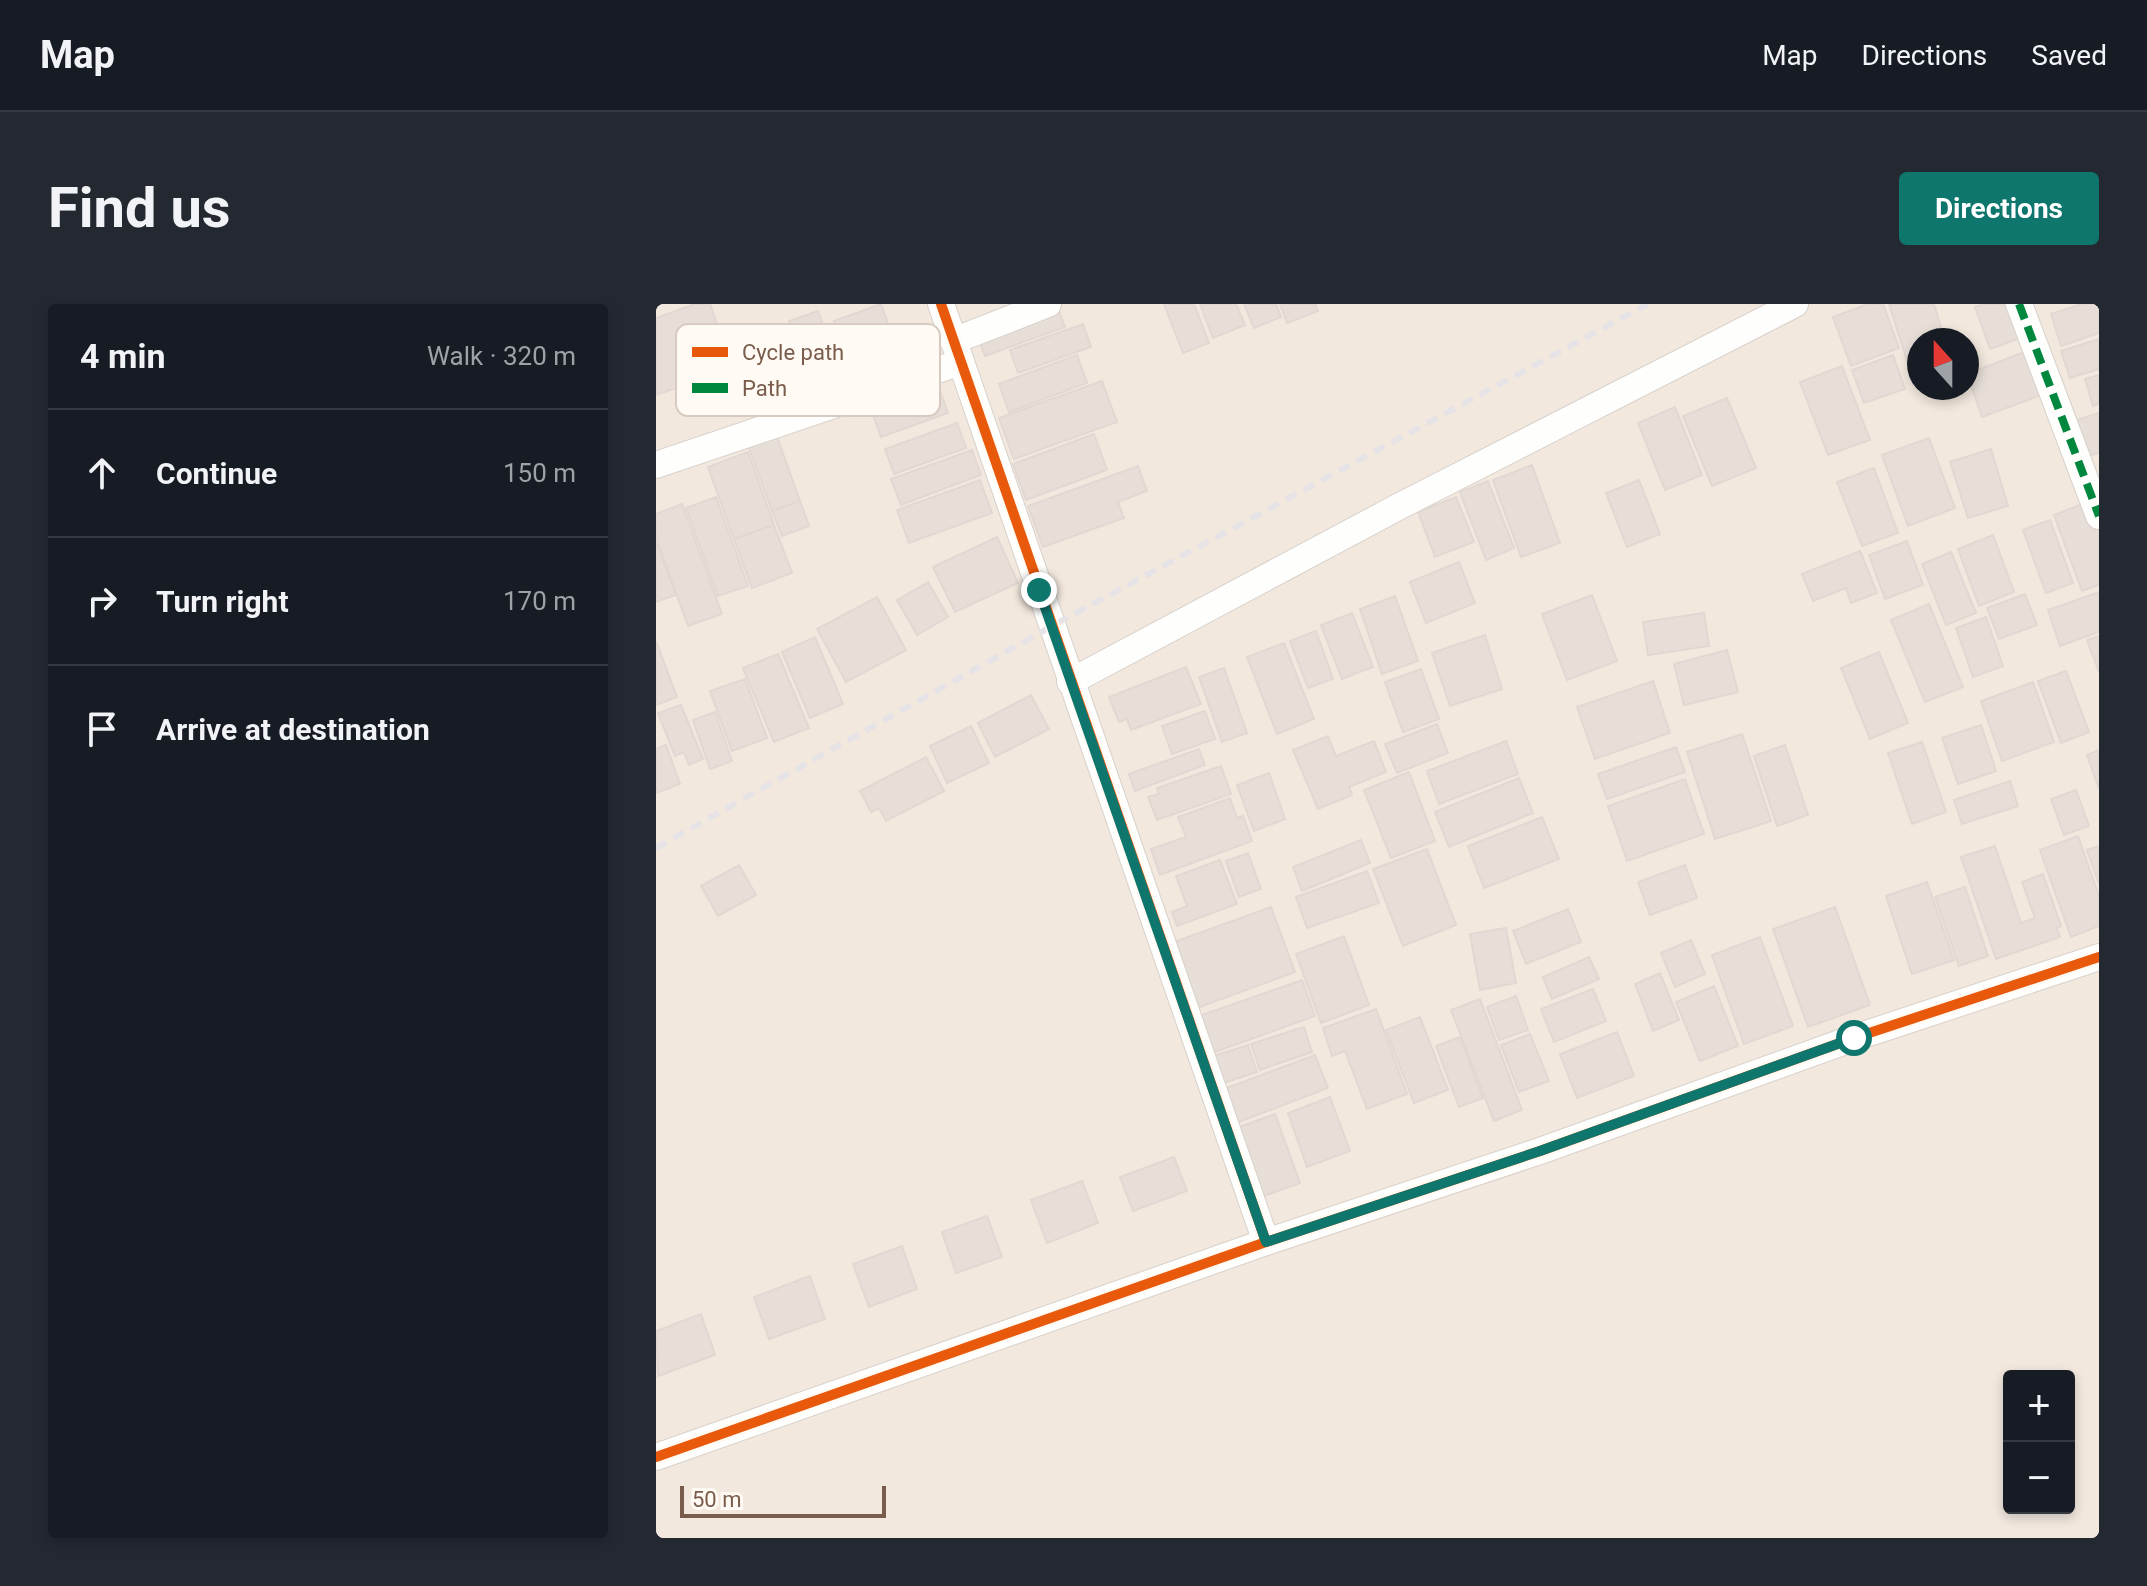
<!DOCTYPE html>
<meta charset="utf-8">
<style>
:root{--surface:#171b24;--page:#242831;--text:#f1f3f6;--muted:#9ea1a6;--line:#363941;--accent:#0f766e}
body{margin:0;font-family:Roboto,sans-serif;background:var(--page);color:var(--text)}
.controls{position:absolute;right:24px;bottom:24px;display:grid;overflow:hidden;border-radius:8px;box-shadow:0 4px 12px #0003}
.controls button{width:72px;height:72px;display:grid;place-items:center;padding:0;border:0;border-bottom:2px solid var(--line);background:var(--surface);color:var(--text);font:40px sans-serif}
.compass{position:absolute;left:1251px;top:24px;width:72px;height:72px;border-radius:50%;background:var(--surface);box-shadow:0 4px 12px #0003;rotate:339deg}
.scale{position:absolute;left:24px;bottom:20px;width:206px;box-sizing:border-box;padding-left:8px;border:4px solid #7a5c4d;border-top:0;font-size:22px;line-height:28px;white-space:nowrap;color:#7a5c4d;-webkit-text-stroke:6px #fffaf3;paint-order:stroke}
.stop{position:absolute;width:24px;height:24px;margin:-18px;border:6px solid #0f766e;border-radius:50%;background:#fff}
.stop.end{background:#0f766e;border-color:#fff;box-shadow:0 2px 8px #0008}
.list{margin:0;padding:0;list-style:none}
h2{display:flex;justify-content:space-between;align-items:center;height:104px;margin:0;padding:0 32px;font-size:34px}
h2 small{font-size:26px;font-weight:400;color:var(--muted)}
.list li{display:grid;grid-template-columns:52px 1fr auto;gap:24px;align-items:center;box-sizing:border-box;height:128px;padding:0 32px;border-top:2px solid var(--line)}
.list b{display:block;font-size:30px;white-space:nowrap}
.list em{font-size:26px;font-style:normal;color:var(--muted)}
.icon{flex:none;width:44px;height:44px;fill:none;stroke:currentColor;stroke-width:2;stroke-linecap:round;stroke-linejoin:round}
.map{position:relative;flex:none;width:1443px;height:1234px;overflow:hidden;border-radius:8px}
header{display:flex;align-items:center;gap:48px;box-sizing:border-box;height:112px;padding:0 40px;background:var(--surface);border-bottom:2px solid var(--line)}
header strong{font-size:38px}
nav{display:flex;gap:44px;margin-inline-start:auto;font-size:28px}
.intro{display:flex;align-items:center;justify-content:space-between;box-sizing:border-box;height:192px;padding:0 48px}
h1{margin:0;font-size:56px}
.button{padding:20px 36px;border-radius:8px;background:var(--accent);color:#fff;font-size:28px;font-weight:700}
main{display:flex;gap:48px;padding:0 48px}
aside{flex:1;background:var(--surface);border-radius:8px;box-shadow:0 4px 12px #0003}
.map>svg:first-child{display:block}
.residential{fill:#f2e8de;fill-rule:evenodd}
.building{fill:#e6ded7;stroke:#e2d8d2;stroke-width:2}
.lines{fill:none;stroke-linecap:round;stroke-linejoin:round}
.minor-casing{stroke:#d7d1cb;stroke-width:28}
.minor{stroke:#fefefd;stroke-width:26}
.rail{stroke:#e6e3e7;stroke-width:6;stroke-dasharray:12 8;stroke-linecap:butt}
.quiet{stroke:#00873e;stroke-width:8;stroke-dasharray:16 8;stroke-linecap:butt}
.cycleway-casing{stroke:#fffaf3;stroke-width:15}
.cycleway{stroke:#e8590c;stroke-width:10}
.route{stroke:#0f766e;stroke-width:10}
.key{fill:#fffaf3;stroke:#d7cbc1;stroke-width:2}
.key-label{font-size:22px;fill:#7a5c4d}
</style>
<header>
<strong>Map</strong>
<nav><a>Map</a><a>Directions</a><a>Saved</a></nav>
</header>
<div class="intro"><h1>Find us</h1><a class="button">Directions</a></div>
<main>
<aside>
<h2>4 min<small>Walk · 320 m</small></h2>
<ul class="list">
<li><svg class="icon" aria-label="ahead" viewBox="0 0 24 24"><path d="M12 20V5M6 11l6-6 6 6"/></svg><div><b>Continue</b></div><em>150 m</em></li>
<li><svg class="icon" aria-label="right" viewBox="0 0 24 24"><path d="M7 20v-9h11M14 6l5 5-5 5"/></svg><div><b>Turn right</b></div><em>170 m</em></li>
<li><svg class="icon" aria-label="arrive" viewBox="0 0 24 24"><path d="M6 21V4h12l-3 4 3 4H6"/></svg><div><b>Arrive at destination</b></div></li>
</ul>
</aside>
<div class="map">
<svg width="1443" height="1234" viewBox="0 0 1443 1234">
<rect width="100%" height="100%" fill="#f9f5f0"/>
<path class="residential" d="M0,0H1443V1234H0ZM1263,36H1311V84H1263ZM1353,1072H1413V1204H1353Z"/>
<g class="building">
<path d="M39,0H54L77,64L0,91V14Z"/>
<path d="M225,0L247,62L200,79L178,17Z"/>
<path d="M508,0H538L553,39L527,49Z"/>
<path d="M544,0H580L589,21L557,34Z"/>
<path d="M588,0H620L625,13L598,24Z"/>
<path d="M624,0H659L662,7L631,19Z"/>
<path d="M1212,0H1227L1243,44L1195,62L1177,13Z"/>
<path d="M1233,0H1278L1289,36H1263V78L1258,79Z"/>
<path d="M1328,0H1355L1367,33L1334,45L1319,3Z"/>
<path d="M1426,0H1443V29L1405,42L1395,10Z"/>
<path d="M402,4L409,23L329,52L322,33Z"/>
<path d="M162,7L186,73L157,83L133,17Z"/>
<path d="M427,20L435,43L362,69L354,46Z"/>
<path d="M1443,35V65L1414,74L1405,47Z"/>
<path d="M1368,48L1385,91L1326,113L1311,70Z"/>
<path d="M421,51L431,79L353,108L343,80Z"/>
<path d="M1237,51L1249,85L1208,99L1196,66Z"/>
<path d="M1186,62L1214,136L1172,151L1144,78Z"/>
<path d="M1443,71V100L1437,102L1429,75Z"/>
<path d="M279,73L292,109L225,133L212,97Z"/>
<path d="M446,77L461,118L358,155L343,114Z"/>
<path d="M1071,94L1100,164L1056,182L1027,112Z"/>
<path d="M1019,103L1046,171L1009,186L982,119Z"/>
<path d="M1443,109V149L1432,152L1421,116Z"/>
<path d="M301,119L310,144L238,170L229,145Z"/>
<path d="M119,127L144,197L116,207L91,138Z"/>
<path d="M438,130L451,166L370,196L357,160Z"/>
<path d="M1273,134L1299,204L1252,222L1226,151Z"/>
<path d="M1335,145L1352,202L1312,214L1294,158Z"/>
<path d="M316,146L325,171L245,201L235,175Z"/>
<path d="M92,148L118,221L78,235L52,163Z"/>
<path d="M876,161L904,239L865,253L837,176Z"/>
<path d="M482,162L491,187L462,198L468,214L387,243L372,202Z"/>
<path d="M1218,164L1242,229L1206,242L1181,178Z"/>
<path d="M324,176L336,209L253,239L241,206Z"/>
<path d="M983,176L1004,230L971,243L950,189Z"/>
<path d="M832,177L858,244L830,256L804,188Z"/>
<path d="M60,193L92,282L62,292L30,204Z"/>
<path d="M800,193L818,238L779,253L762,208Z"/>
<path d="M144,197L153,222L126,232L116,207Z"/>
<path d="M1432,198L1443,228V281L1426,287L1398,211Z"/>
<path d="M26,200L66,310L32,322L0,233V210Z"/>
<path d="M1394,216L1417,279L1390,289L1367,226Z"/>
<path d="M118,221L136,269L96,284L78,235Z"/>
<path d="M1337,231L1358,288L1323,302L1302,245Z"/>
<path d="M341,233L362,279L299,308L277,263Z"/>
<path d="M1251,237L1267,281L1229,295L1213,251Z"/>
<path d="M0,238L20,291L0,298Z"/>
<path d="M1204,247L1221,289L1195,299L1190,284L1157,297L1146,270Z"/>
<path d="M1295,248L1320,309L1290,321L1266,260Z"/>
<path d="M803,258L819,299L770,319L754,278Z"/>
<path d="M272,278L292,313L261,331L241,296Z"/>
<path d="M1443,288V328L1404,342L1392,306Z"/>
<path d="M1369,290L1381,321L1343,335L1331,304Z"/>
<path d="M936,291L961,357L911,376L886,310Z"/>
<path d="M739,292L762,357L726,370L704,305Z"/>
<path d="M221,293L250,346L190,378L161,325Z"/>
<path d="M1273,300L1307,383L1269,398L1235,316Z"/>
<path d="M696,309L717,363L686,375L665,321Z"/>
<path d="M1048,309L1053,342L992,351L987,318Z"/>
<path d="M1330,313L1347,362L1317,373L1300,324Z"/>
<path d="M660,327L677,375L652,384L634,337Z"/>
<path d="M829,331L846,385L794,402L776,349Z"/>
<path d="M1443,332V368L1431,336Z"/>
<path d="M159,333L187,400L154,414L126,348Z"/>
<path d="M0,337L21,393L0,401Z"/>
<path d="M628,339L658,415L621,430L591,353Z"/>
<path d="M1071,346L1082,388L1028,401L1018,360Z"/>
<path d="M1223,348L1252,419L1214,435L1185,364Z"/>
<path d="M122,350L153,424L118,438L87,364Z"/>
<path d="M530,363L545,400L475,426L471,415L463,418L453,393Z"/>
<path d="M568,364L591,429L566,438L543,373Z"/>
<path d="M765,365L783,415L747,428L729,378Z"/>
<path d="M1410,367L1433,428L1405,439L1382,377Z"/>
<path d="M89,375L111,434L76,447L54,387Z"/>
<path d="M997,377L1014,429L939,455L921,403Z"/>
<path d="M1377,378L1398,438L1346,457L1325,397Z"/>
<path d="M375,391L393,425L339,453L322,419Z"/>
<path d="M25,401L47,455L33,461L28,448L19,452L2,409Z"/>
<path d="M549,407L559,435L516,450L506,422Z"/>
<path d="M59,408L76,457L54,465L37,416Z"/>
<path d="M781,420L792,449L741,469L729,440Z"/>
<path d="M1325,421L1340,467L1302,480L1286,434Z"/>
<path d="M315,422L333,459L291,479L274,442Z"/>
<path d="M1086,430L1115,517L1059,535L1031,448Z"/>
<path d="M672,432L680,452L718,437L730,468L693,483L696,491L662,505L637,446Z"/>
<path d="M850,437L862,470L783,500L771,467Z"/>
<path d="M1266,438L1290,508L1256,520L1232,449Z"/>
<path d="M10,441L24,480L0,489V445Z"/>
<path d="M1129,441L1152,511L1121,522L1098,452Z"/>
<path d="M1020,443L1029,468L951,495L942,470Z"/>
<path d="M543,445L549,461L479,487L473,470Z"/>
<path d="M1443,446V485L1431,451Z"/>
<path d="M270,453L288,487L230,517L223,504L215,508L204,487Z"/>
<path d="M565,462L575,490L501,516L492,493L503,490L501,484Z"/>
<path d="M753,468L779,537L735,554L708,486Z"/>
<path d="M613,469L629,515L598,527L581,481Z"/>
<path d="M863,474L877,509L793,543L779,508Z"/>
<path d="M1029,475L1048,530L971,557L952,502Z"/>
<path d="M1354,477L1362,502L1306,520L1298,496Z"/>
<path d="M1420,486L1433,522L1408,531L1395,495Z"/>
<path d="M574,494L581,514L587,512L596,537L504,571L495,545L530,533L522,513Z"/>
<path d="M886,513L903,555L828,584L812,542Z"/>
<path d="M1422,532L1443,592V622L1415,633L1384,546Z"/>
<path d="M705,536L714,559L646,587L637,563Z"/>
<path d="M1339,542L1365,619L1379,614L1366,578L1387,570L1405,622L1401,624L1404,633L1340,655L1305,553Z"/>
<path d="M1443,542V580L1431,546Z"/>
<path d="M771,545L800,621L747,642L717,565Z"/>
<path d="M592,549L605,585L583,593L570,557Z"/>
<path d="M564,556L581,600L521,622L516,608L531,602L520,572Z"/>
<path d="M83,561L100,591L62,612L45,582Z"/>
<path d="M1029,561L1041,594L994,611L982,578Z"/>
<path d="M711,567L723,599L651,624L640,593Z"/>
<path d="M1271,578L1298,656L1256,670L1230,592Z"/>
<path d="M1309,583L1332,652L1303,662L1279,593Z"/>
<path d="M615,603L639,668L541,704L518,638Z"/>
<path d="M1179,603L1214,701L1152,723L1117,625Z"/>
<path d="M912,605L925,638L870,660L857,627Z"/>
<path d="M850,624L860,679L824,686L814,630Z"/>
<path d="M688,632L713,701L665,719L640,650Z"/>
<path d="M1104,633L1137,722L1088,740L1056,651Z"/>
<path d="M1035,636L1049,670L1019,683L1005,649Z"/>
<path d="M933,653L943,675L896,695L887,673Z"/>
<path d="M1004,669L1023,716L997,727L979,680Z"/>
<path d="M646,676L659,712L556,749L543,712Z"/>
<path d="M1058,682L1082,742L1044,757L1020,698Z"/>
<path d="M937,685L950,717L898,738L885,705Z"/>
<path d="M860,692L872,726L843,736L831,703Z"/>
<path d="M824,695L866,806L838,817L795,706Z"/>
<path d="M720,705L751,790L711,805L689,747L676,752L667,724Z"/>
<path d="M764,713L792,786L758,799L730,726Z"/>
<path d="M648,723L656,748L604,766L595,740Z"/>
<path d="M961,728L978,772L921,794L904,750Z"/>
<path d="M874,730L893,777L863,788L845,741Z"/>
<path d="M804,733L827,794L803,803L780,742Z"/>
<path d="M592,741L601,768L564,780L555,753Z"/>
<path d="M659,751L672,784L580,819L568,785Z"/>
<path d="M674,793L694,847L651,863L632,809Z"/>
<path d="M619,810L644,879L608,892L583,823Z"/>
<path d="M518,853L531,887L477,907L464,873Z"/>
<path d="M426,877L442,919L391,939L375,896Z"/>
<path d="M331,912L346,953L300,969L286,928Z"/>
<path d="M246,942L261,985L213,1003L197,960Z"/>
<path d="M154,972L169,1015L113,1035L98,993Z"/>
<path d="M45,1010L59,1051L2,1072L0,1027Z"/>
</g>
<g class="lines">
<defs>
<g id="minor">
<path d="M285,0L610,938"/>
<path d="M1363,0L1443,212"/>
<path d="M297,37L392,0"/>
<path d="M0,161L305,58"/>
<path d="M414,378L742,203L1139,0"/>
<path d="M0,1153L610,938L884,847L1198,734L1443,653"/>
</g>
</defs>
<use href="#minor" class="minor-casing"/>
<use href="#minor" class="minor"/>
<path class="rail" d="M0,544L396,322L992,0"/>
<path class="quiet" d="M1363,0L1443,212"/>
<defs>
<g id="cycleway">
<path d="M285,0L610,938"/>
<path d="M0,1153L610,938L884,847L1198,734L1443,653"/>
</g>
</defs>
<use href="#cycleway" class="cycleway-casing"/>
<use href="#cycleway" class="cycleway"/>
</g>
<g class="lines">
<path class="route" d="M383,286L610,938L884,847L1198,734"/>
</g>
<rect x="20" y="20" width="264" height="92" rx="12" class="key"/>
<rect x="36" y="43" width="36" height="10" fill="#e8590c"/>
<rect x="36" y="79" width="36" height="10" fill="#00873e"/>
<g class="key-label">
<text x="86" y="56">Cycle path</text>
<text x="86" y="92">Path</text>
</g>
</svg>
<div class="controls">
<button>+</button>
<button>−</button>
</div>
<svg class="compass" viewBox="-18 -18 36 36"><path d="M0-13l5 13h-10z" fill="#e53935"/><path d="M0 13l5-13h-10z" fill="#9ea1a6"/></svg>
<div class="scale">50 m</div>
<div class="stop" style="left:1198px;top:734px"></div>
<div class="stop end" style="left:383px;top:286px"></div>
</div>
</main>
